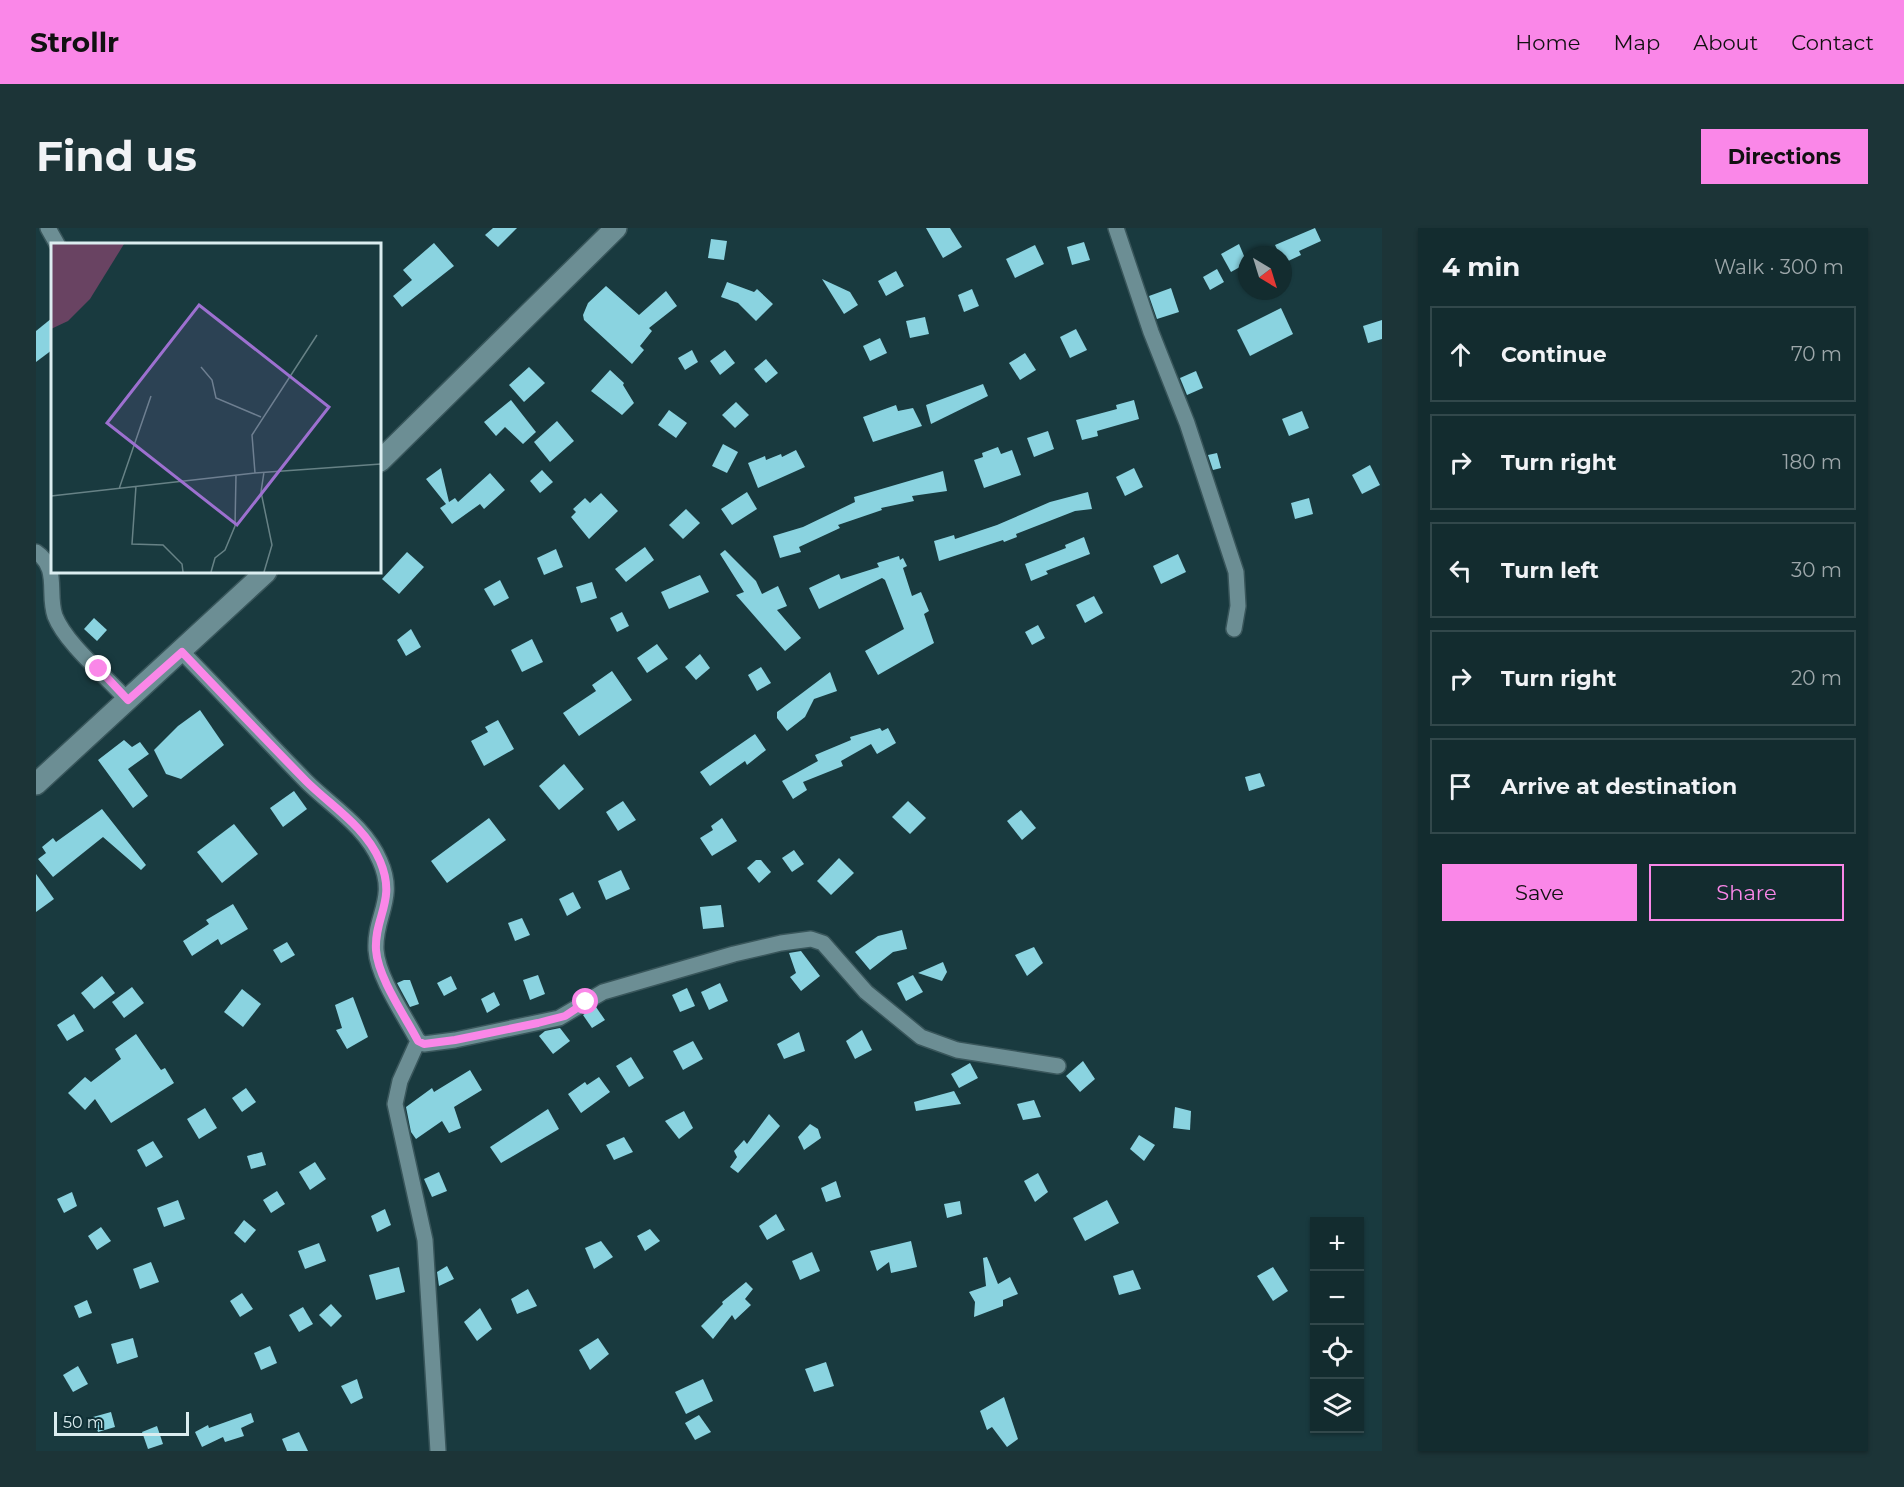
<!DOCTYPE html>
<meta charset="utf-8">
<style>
:root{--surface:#132c2f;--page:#1c3437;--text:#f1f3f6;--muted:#9da7aa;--line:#32484b;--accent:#fa87e8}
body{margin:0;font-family:Montserrat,sans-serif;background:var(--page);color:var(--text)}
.controls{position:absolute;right:18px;bottom:18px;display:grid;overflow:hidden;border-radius:0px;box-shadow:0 2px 4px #0004}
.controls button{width:54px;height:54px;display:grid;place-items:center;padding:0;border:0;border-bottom:2px solid var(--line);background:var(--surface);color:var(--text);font:30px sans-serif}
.compass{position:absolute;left:1202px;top:18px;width:54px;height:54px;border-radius:50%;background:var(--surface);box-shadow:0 2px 4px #0004;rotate:142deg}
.scale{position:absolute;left:18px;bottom:15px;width:135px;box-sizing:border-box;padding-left:6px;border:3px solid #dbedf0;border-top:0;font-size:16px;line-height:21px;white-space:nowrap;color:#dbedf0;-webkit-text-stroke:4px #0e2f35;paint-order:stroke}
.stop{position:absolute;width:18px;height:18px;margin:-14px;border:4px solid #fa87e8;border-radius:50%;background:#fff}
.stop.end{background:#fa87e8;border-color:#fff;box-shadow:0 2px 6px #0008}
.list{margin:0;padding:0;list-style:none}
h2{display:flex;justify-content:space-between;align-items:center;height:78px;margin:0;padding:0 24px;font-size:26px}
h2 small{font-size:20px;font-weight:400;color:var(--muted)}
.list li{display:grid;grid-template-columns:39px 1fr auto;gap:18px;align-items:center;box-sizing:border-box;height:96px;margin:0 12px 12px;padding:0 12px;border:2px solid var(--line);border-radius:0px}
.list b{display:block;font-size:22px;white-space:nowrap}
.list em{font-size:20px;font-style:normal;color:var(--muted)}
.actions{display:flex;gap:12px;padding:18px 24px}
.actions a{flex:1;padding:14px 0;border:2px solid var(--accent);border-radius:0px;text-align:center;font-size:21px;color:var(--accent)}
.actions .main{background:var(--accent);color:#111}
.icon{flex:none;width:33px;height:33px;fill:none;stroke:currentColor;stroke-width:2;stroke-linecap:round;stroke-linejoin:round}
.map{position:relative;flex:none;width:1346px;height:1223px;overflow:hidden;border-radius:0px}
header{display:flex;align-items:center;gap:36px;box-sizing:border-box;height:84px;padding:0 30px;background:var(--accent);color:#111}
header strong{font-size:28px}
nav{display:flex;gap:33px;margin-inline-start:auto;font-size:21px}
.intro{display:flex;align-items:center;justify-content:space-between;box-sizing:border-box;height:144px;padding:0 36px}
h1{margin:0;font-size:42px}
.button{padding:15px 27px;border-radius:0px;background:var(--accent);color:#111;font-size:21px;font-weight:700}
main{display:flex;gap:36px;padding:0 36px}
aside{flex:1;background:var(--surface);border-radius:0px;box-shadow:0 2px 4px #0004}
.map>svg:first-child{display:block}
.building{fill:#8ad3e0}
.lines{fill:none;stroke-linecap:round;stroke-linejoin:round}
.minor-casing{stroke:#39565b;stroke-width:18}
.secondary-casing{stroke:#39565b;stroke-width:24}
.minor{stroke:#6c8e94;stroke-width:15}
.secondary{stroke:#6c8e94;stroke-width:21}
.route{stroke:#fa87e8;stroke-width:8}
.inset-road{fill:none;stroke:#678286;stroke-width:1.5}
.view{fill:#9d70d0;fill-opacity:0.15;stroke:#9d70d0;stroke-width:3}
.inset-edge{fill:none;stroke:#dbedf0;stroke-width:3}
</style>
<header>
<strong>Strollr</strong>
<nav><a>Home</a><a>Map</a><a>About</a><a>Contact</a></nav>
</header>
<div class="intro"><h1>Find us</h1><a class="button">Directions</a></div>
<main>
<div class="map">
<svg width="1346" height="1223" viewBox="0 0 1346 1223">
<rect width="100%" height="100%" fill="#193a3f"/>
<g class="building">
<path d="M457,0H481L462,19L449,7Z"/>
<path d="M890,0H914L926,19L907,30Z"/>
<path d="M1279,0L1285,13L1263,23L1265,27L1248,35L1247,27H1244L1239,17Z"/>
<path d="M675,11L691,13L688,32L672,30Z"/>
<path d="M1048,14L1054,32L1036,37L1031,19Z"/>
<path d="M398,15L418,38L366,79L357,68L376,52L367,42Z"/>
<path d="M1203,16L1211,35L1195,44L1185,26Z"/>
<path d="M999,17L1008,36L979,50L970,31Z"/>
<path d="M1181,41L1188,54L1174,62L1167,49Z"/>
<path d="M860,43L868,58L850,68L842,53Z"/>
<path d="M786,51L814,64L822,77L808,86Z"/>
<path d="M691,54L718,64L721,61L737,76L720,93L702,75L685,69Z"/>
<path d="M570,58L603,87L630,63L641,78L613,100L616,103L604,118L608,122L596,136L548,92L547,87L552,75Z"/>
<path d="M1135,60L1143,84L1121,91L1113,68Z"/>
<path d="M936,61L943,78L928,84L922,67Z"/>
<path d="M1245,80L1257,106L1214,128L1201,102Z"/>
<path d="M889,89L893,106L874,110L870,93Z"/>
<path d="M16,90V122L0,134V103Z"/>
<path d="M1346,92V111L1332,115L1327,98Z"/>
<path d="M1040,101L1051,122L1034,130L1024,109Z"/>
<path d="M844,110L851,125L834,133L827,118Z"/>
<path d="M656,122L662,134L649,142L642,130Z"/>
<path d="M689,122L699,135L684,147L674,133Z"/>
<path d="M989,125L1000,142L984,152L973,135Z"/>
<path d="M730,131L742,145L730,155L718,141Z"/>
<path d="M493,139L509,155L488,174L473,157Z"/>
<path d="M574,142L588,155L587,157L598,175L586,187L555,163Z"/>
<path d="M1160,143L1167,160L1151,167L1144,150Z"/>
<path d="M947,156L952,168L895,196L890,177Z"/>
<path d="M475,172L500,204L487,216L469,199L460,208L448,194Z"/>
<path d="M1098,172L1103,191L1061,203L1062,208L1046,212L1040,192L1081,181L1080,177Z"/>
<path d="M700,174L713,187L699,200L686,187Z"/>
<path d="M860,177L862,183L877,180L886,198L837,214L827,189Z"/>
<path d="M633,182L651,195L640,210L622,197Z"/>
<path d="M1266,183L1273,200L1253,208L1246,191Z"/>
<path d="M521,193L538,213L514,234L498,214Z"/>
<path d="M1012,203L1018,221L998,229L991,210Z"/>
<path d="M687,216L702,224L691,245L676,238Z"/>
<path d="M962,219L965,226L976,222L985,247L948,260L938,232L947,229L946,225Z"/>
<path d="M760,222L769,239L722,260L712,235L729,228L730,232L745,226L746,229Z"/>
<path d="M1181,225L1185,240L1177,242L1172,227Z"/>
<path d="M1334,237L1344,257L1326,266L1316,247Z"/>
<path d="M405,240L413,274L419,270L422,274L454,245L469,262L448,281L444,276L416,296L404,280L410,276L390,251Z"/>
<path d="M1098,240L1107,259L1089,268L1080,249Z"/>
<path d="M506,242L517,254L504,265L494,253Z"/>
<path d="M907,243L911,263L876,268L878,273L845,280L846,282L802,297L804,300L763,319L765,324L744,330L737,308L767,299L819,274L818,269Z"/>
<path d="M711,264L721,281L696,297L685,281Z"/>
<path d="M1052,264L1056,281L1039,283L980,306L981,309L968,314L967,312L903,333L898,313L918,307L919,311L961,297L1014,274Z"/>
<path d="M565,265L582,283L553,311L535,289L540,284L537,281L549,270L554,275Z"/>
<path d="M1273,270L1277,286L1259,291L1255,275Z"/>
<path d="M650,281L664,295L647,311L633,297Z"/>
<path d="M1048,309L1054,326L1010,343L1012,346L995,353L989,336L1030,320L1029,317Z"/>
<path d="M609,319L618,332L590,354L579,341Z"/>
<path d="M520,321L527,339L508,347L501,330Z"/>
<path d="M689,322L720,353L726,366L742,358L751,378L741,382L765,410L749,423L700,367L708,364L684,326Z"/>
<path d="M371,324L388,339L363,366L346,351Z"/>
<path d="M1142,326L1150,344L1125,356L1117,338Z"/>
<path d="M863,328L864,332L867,330L871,338L867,340L876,368L885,364L893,383L888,386L898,415L842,447L829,423L868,401L849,352L846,350L783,381L773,360L803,346L805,351L843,339L841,335Z"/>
<path d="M664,347L673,364L633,381L625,364Z"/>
<path d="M464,352L473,370L458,378L448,361Z"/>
<path d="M556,354L561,370L545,375L540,359Z"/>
<path d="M1058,368L1067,385L1049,395L1040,377Z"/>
<path d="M586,384L593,398L581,404L574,390Z"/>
<path d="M58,390L71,402L61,413L48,401Z"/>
<path d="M1002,397L1009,410L996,417L989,404Z"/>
<path d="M375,401L385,419L370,428L361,412Z"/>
<path d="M496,411L507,434L486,444L475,422Z"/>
<path d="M621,416L632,431L611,445L601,430Z"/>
<path d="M664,426L674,440L660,452L649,439Z"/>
<path d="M725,439L735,455L721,463L712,447Z"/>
<path d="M576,443L596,472L543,508L527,485L560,463L556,457Z"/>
<path d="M794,444L801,463L778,471L769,489L751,503L741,490V484Z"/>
<path d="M164,482L188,517L145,551L130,546L118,522L142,498Z"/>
<path d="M462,492L478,521L448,538L435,513L452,504L449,499Z"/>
<path d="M844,500L846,503L852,500L860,515L841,526L835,516L805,533L807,538L767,554L771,562L757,571L746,553L782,533L779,527L815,512L814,509Z"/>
<path d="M719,506L730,522L711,537L709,533L674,558L664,544Z"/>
<path d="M88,512L96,519L104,514L113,526L92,541L112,568L97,580L62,532Z"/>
<path d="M528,536L548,561L523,582L503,558Z"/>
<path d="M1224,545L1229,558L1213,563L1209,549Z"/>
<path d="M258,563L271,581L247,599L234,580Z"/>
<path d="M587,573L600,592L582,603L570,584Z"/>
<path d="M872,573L890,590L874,606L856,589Z"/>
<path d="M66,581L110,637L105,642L67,609L17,649L2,631L10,625L6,619L17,610L20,614Z"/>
<path d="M985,582L1000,600L986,612L971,593Z"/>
<path d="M453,590L470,612L411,655L395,633Z"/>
<path d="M686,590L701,613L676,628L664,610L677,602L675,598Z"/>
<path d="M198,596L222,626L186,655L161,624Z"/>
<path d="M758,622L768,636L756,644L746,630Z"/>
<path d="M803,630L818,645L795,667L781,653Z"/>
<path d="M720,632H725L735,644L723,655L711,640Z"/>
<path d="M585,642L594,661L570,672L562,653Z"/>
<path d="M0,646L18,671L0,684Z"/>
<path d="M537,664L545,680L531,688L523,671Z"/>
<path d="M197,676L212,701L185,717L182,711L156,728L147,713L173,696L170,692Z"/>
<path d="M685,677L688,699L667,701L664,679Z"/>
<path d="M486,690L494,707L479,713L472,695Z"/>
<path d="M866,702L871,721L857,724L834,742L819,724L842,708Z"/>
<path d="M251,714L259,727L245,735L237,722Z"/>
<path d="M998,719L1007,735L991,748L979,727Z"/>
<path d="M765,723L784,748L765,763L754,749L760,745L753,725Z"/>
<path d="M907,734L911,744L906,753L882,745Z"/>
<path d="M502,747L509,766L494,772L487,752Z"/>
<path d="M877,747L887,764L870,773L861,755Z"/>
<path d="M66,748L79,765L58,781L45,765Z"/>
<path d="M415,748L421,761L408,768L401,755Z"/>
<path d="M368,752H374L383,776L374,779L361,755Z"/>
<path d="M684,755L692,773L673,782L665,764Z"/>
<path d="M96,759L108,775L88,790L76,774Z"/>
<path d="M651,760L659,778L644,784L636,767Z"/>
<path d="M206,761L225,776L207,799L188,784Z"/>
<path d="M458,764L464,777L451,785L445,771Z"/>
<path d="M317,769L332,809L311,821L300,802L306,800L299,777Z"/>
<path d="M560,779L569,792L556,800L547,787Z"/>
<path d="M38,786L48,803L31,813L21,797Z"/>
<path d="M524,800L534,813L517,826L503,808L509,803Z"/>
<path d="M826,802L836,822L819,831L810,813Z"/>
<path d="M763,804L769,823L748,831L741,816Z"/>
<path d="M100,806L125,842L129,840L138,855L75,895L59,871L49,882L32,865L49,849L55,854L85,831L79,821Z"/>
<path d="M657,813L667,831L647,842L637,823Z"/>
<path d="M595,829L608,850L593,859L580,838Z"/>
<path d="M1047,833L1059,851L1044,864L1030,848Z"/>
<path d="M934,835L942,850L923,860L915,846Z"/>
<path d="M434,842L446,862L418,879L425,900L413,905L406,893L380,911L375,904L370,879L396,860L398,864Z"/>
<path d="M563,849L574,864L545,885L532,866L549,854L551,857Z"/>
<path d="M210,860L220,874L206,884L196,870Z"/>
<path d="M918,863L925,876L880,883L878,874Z"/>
<path d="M998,872L1005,889L987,892L981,876Z"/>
<path d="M1139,879L1155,883L1154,902L1137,900Z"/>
<path d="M169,880L181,900L163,911L151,891Z"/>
<path d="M512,881L523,901L465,935L454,919Z"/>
<path d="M648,883L657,900L643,911L629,893Z"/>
<path d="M733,886L744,898L702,945L694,939L701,929L698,923L708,912L711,916Z"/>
<path d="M774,896L782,901L785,910L768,922L762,909Z"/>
<path d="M1103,907L1119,917L1108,933L1094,921Z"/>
<path d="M588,909L597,924L578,932L570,917Z"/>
<path d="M117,913L127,929L110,939L101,922Z"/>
<path d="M226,924L230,937L215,941L211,928Z"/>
<path d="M279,934L290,951L274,962L263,944Z"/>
<path d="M403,944L411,963L396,969L388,951Z"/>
<path d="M1002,945L1012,964L999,974L988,953Z"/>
<path d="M800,953L805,969L790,974L785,960Z"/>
<path d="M241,963L249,976L235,985L227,972Z"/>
<path d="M36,964L41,978L28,985L21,971Z"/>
<path d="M142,972L149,991L128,999L121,980Z"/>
<path d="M1071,972L1083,995L1049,1013L1037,990Z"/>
<path d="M924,973L926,986L911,990L908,976Z"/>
<path d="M349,981L355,997L341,1004L335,988Z"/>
<path d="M740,986L749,1002L731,1012L723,998Z"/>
<path d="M208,992L220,1002L209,1015L198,1005Z"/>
<path d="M65,999L75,1013L61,1022L52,1008Z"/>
<path d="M614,1001L624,1013L609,1023L601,1008Z"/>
<path d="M565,1013L577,1029L558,1041L549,1020Z"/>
<path d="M875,1013L881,1039L855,1045L853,1034L841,1043L834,1023Z"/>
<path d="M283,1015L290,1033L269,1041L262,1023Z"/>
<path d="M776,1024L784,1043L764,1052L756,1033Z"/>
<path d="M951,1029L962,1056L974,1049L982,1066L967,1072V1078L938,1089L939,1074L933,1064L950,1058L947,1030Z"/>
<path d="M115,1034L123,1054L104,1061L97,1041Z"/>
<path d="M411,1038L418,1051L403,1058L401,1044Z"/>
<path d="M363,1039L369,1064L340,1072L333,1047Z"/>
<path d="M1237,1039L1252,1063L1237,1073L1221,1048Z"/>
<path d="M1097,1042L1105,1061L1083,1067L1077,1048Z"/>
<path d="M710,1054L717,1061L709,1071L715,1077L699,1092L696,1087L677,1111L665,1098L687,1076L686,1074Z"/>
<path d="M492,1061L501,1078L481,1086L475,1071Z"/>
<path d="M206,1065L217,1081L204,1089L194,1073Z"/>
<path d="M51,1072L56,1085L43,1090L38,1078Z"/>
<path d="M295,1076L306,1088L295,1099L283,1087Z"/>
<path d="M267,1079L277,1096L263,1104L253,1087Z"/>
<path d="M444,1080L456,1101L441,1113L428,1094Z"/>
<path d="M97,1110L102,1129L81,1136L75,1116Z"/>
<path d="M562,1110L573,1126L554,1142L543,1122Z"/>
<path d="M234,1118L241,1135L225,1142L218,1125Z"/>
<path d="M790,1134L798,1158L778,1164L769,1141Z"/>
<path d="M42,1138L52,1156L37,1164L27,1147Z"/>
<path d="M321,1151L327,1170L315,1176L305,1158Z"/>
<path d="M667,1151L677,1173L650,1186L639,1164Z"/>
<path d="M968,1169L982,1211L971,1219L956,1199L951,1202L944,1183Z"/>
<path d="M75,1184L79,1199L62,1204L57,1189Z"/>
<path d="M215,1185L218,1194L205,1200L208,1208L189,1214L187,1209L166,1219L159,1204L172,1197L173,1200Z"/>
<path d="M663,1187L675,1204L659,1212L649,1195Z"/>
<path d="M121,1198L127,1216L112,1221L106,1204Z"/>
<path d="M263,1204L272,1223H251L246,1211Z"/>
</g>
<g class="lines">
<defs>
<g id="minor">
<path d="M12,0L21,16"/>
<path d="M1080,0L1115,104L1151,195L1200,344L1202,378L1198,401"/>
<path d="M0,324C24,340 11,365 19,388C30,416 71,449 91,472"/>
<path d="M146,424C187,466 228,510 270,553C295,578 329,598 344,633C361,671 338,688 340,722C342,750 369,788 382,813L364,853L359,876L389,1012L402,1223"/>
<path d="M382,813L388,816L419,812L523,790L567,764L698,726L745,715L775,711L787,715L830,764L885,809L921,822L1022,838"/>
</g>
<g id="secondary">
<path d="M344,233L580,0"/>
<path d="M0,556L230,344"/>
</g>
</defs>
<use href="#minor" class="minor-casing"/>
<use href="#secondary" class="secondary-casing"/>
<use href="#minor" class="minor"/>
<use href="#secondary" class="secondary"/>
</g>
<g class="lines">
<path class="route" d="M63,441L92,472L146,424C187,467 228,510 270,553C295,578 329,598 344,633C361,673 338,688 340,722C342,750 369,788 382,813L388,816L419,812L502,795L529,788L550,774"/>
</g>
<g transform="translate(15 15)">
<rect width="330" height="330" fill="#193a3f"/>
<path d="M0,1H73L39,56L17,78L0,86Z" fill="#694362"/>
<path class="inset-road" d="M330,54V73M150,124L161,137L165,155L210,174M213,229L210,249L221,302L213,329M204,230L201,192L266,92M85,243L81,301L112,302L131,321L132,329M68,246L100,153M0,253L204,230L330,221M160,329L164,315L174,307L184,283L185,232"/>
<path class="view" d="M148,62L278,164L186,282L56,180Z"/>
<rect width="330" height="330" class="inset-edge"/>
</g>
</svg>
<div class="controls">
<button>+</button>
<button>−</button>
<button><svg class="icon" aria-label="locate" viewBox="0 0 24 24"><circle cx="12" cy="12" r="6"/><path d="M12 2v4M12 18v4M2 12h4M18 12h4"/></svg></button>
<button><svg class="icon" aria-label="layers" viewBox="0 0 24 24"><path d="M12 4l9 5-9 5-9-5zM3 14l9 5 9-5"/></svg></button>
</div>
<svg class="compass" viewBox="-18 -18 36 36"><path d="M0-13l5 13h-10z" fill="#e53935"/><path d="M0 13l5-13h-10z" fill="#9da7aa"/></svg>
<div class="scale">50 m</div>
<div class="stop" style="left:550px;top:774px"></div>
<div class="stop end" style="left:63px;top:441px"></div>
</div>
<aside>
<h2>4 min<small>Walk · 300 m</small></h2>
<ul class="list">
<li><svg class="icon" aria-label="ahead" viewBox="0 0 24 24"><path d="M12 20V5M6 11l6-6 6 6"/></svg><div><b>Continue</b></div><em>70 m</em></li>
<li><svg class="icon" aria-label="right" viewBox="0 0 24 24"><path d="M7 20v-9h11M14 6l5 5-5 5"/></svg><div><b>Turn right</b></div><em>180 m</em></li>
<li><svg class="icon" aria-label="left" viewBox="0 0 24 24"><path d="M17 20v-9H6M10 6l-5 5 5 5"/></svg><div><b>Turn left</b></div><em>30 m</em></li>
<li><svg class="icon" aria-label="right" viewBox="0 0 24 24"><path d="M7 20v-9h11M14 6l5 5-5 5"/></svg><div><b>Turn right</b></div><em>20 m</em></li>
<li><svg class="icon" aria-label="arrive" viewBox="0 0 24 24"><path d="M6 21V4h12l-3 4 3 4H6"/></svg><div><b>Arrive at destination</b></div></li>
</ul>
<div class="actions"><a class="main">Save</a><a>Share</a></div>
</aside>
</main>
